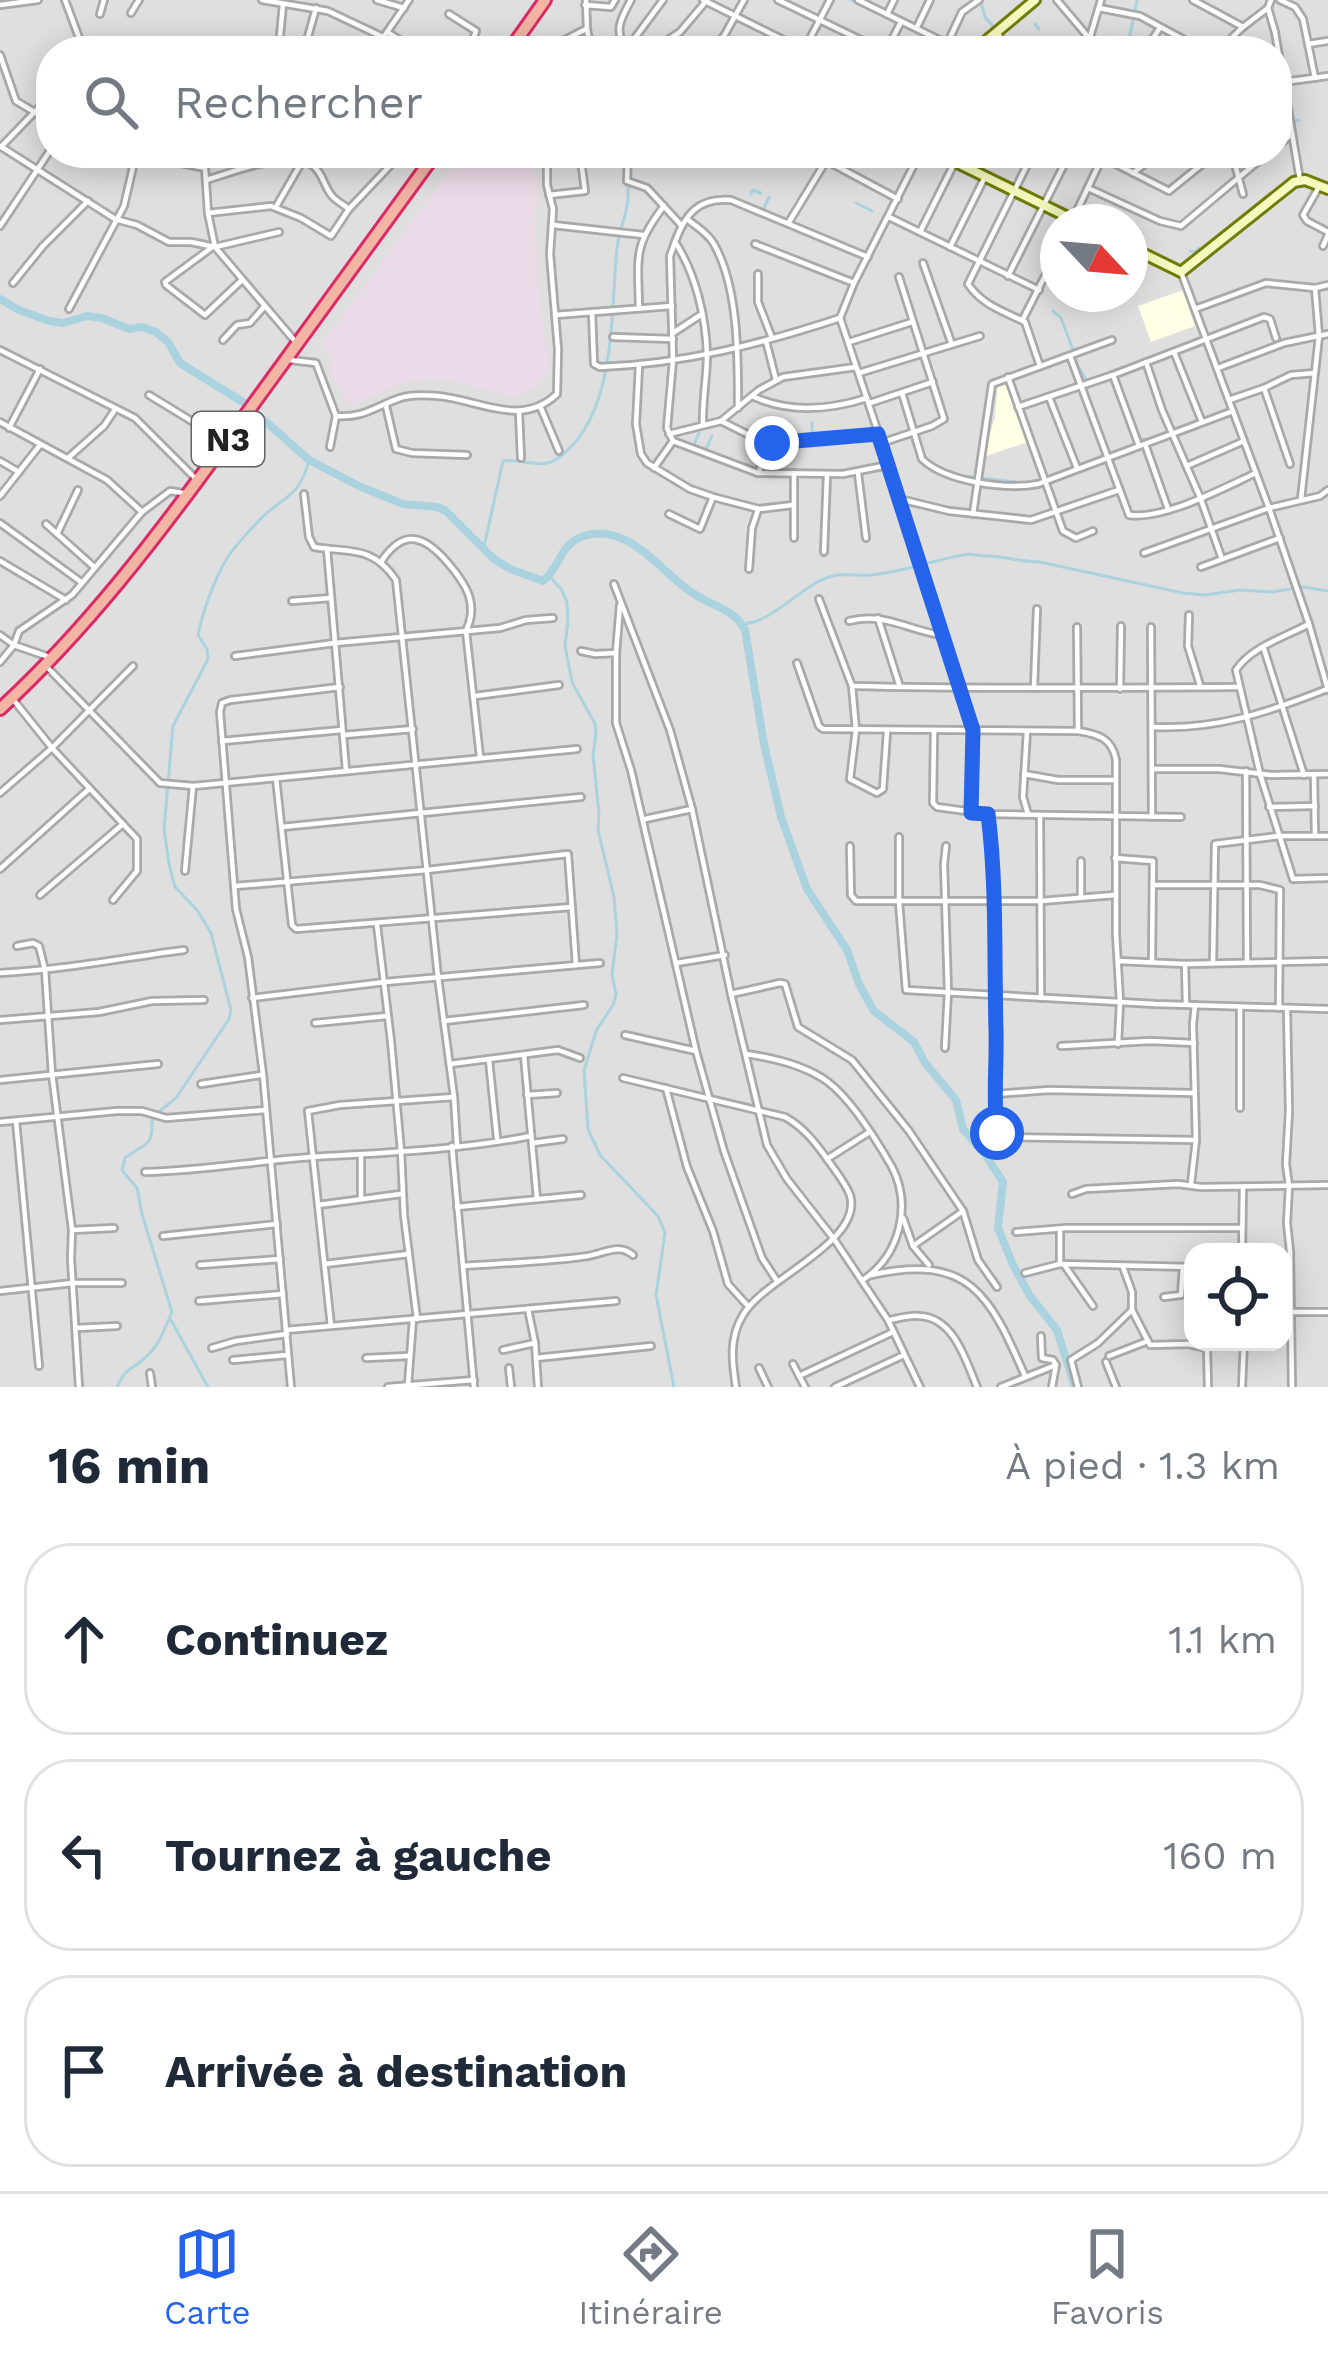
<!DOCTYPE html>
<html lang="fr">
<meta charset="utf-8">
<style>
:root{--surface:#fff;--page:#f2f2f3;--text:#1f2937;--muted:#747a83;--line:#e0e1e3;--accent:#2563eb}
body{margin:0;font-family:"Work Sans",sans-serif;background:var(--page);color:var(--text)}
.controls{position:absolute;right:36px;bottom:36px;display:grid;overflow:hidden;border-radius:24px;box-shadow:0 6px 30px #0003}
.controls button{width:108px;height:108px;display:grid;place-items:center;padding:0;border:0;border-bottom:3px solid var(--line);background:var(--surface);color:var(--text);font:60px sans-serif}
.compass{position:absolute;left:1040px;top:204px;width:108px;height:108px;border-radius:50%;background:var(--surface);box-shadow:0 6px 30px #0003;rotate:116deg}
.stop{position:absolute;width:36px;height:36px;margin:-27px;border:9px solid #2563eb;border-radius:50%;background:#fff}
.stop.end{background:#2563eb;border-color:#fff;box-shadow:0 3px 12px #0008}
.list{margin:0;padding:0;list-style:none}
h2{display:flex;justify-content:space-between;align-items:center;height:156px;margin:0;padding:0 48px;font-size:51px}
h2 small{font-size:39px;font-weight:400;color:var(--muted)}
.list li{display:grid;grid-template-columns:78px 1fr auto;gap:36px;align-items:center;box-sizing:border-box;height:192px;margin:0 24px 24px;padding:0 24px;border:3px solid var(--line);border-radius:48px}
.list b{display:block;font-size:45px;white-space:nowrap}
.list em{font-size:39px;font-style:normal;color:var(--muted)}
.icon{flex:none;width:66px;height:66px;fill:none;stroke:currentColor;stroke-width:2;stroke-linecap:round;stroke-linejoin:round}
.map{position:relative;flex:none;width:1328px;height:1387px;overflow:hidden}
.search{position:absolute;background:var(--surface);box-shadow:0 6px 30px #0003;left:36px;right:36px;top:36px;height:132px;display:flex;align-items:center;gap:30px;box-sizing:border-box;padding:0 42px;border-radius:48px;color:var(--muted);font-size:45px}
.sheet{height:804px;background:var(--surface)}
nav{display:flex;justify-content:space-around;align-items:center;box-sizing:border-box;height:168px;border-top:3px solid var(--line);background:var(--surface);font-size:33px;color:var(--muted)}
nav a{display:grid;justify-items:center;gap:6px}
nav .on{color:var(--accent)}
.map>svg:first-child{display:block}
.residential{fill:#e0dfdf;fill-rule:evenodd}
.industrial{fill:#ebdbe8}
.education{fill:#ffffe5}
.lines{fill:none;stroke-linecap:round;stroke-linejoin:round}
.stream{stroke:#aad3df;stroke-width:3}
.river{stroke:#aad3df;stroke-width:8}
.minor-casing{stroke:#a9a9a9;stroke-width:10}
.secondary-casing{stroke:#707d05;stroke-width:14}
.trunk-casing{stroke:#dc2a67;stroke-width:16}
.minor{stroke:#fff;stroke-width:4.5}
.secondary{stroke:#f7fabf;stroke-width:8}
.trunk{stroke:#f2b4a3;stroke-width:10}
.route{stroke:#2563eb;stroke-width:15}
.labels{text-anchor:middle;stroke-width:9;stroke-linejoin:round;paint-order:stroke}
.shield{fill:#fff;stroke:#646464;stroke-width:3}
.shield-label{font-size:33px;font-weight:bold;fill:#222}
</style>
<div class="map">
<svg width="1328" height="1387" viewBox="0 0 1328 1387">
<rect width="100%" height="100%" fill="#f2efe9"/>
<path class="residential" d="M0,0H1328V1387H0ZM51,51H1277V153H51ZM1058,222H1130V294H1058ZM1193,1252H1283V1342H1193Z"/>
<path class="industrial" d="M462,153H533L531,159L538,192L534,210L539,296L547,358L546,377L537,385L515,397L442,378L405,382L352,404L345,399L330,372L333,358L321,346Z"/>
<g class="education">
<path d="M1183,290L1195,326L1151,342L1138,306Z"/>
<path d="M1006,380L1028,442L986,456V446L995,417L998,383Z"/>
</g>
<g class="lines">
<g class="stream">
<path d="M851,0L853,1"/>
<path d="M981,2L985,17L996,30"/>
<path d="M723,7L734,12"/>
<path d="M1035,24L1039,29"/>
<path d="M544,46L547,51"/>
<path d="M1115,51L1130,35L1137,0"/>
<path d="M1295,128L1294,121L1299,120"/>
<path d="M751,194L753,190L761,193"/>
<path d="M769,197L763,210L776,216"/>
<path d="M856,203L872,211"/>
<path d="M1190,251L1195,252L1199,248"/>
<path d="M1020,260L1027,246"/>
<path d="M1053,311L1061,318L1073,350L1088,346"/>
<path d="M1215,353L1219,364"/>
<path d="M1075,357L1077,362"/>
<path d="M1078,366L1087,381L1124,367"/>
<path d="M1230,394L1271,505"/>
<path d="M812,423V437"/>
<path d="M1141,439L1149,440"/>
<path d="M693,447L699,433"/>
<path d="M705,451L712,436"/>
<path d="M1247,457L1250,464"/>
<path d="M962,476L1024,483"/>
<path d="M891,479L896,495"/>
<path d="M1273,510L1280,530"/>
<path d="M1267,511L1271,524"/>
<path d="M483,551L503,461C520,458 541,470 557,459C618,416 610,314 617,248C620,223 630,212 628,185"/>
<path d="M550,577L561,589L567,602L568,620L565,646L572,682L595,724L596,734L593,755L599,814L598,830L614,897L617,934L612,974L616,995L613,1005L596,1031L584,1071L588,1129L600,1155L658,1216L665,1233L656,1295L674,1387"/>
<path d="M743,624C774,622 801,585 832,576C845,573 857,576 870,575C903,573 937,558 971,554C982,557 990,555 1000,557C1014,559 1025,562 1040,562L1183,593L1205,595L1240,590L1272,592L1304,587L1328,591"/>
<path d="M171,1320L208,1387"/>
<path d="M117,1387C127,1366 130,1371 145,1358C159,1346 165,1328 172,1312L142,1214L137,1188L122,1170L125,1158C148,1141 153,1148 152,1117L176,1098L229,1019L231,1010L211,933L197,910L175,887L169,864L164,829L173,726L208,659L207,649L198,635C203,609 219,565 236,546C243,538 262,516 269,511C291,494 301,491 309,460"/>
</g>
<path class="river" d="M0,299L19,310L49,321L63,323L87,316L102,318L129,329L142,327L156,332L168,342L180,363L246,404L309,460L359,486L403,504L437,507L446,511L494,559L510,569L543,581C562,566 558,543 587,535C596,533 606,533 615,536C648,546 670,581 699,597C716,607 736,611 745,630L764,744L781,817L807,889L847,950L859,984L874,1011L914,1042L925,1063L956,1100L963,1129L985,1154L1003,1182L998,1228L1013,1265L1030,1296L1057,1330L1075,1387"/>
<defs>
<g id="minor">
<path d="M65,0L84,51"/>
<path d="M262,0L328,11L383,37"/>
<path d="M377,0L404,8"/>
<path d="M586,0L587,29L591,51"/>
<path d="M703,0L806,51"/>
<path d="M778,0L884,51"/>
<path d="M858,0L962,51"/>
<path d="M1057,0L1100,51"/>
<path d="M1193,0L1243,27"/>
<path d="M1271,0L1268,8L1275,32L1300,180"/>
<path d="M1280,0L1295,7L1303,19L1315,78"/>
<path d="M0,5L38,0"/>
<path d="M585,5L611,7L615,0"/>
<path d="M1099,8L1140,16L1205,51"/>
<path d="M131,13L139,0"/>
<path d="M100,14L104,0"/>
<path d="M449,14L476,31L469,51"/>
<path d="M887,14L894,0"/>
<path d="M917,27L930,0"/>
<path d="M387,32L417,51"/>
<path d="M996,32L1012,51"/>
<path d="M280,36L283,4"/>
<path d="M1090,37L1101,0"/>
<path d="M948,42L962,12L979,0"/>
<path d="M1308,44L1328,41"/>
<path d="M549,48L586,29"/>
<path d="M626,50L663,0"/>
<path d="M804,50L830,0"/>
<path d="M304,51L316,8"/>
<path d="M374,51L409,0"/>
<path d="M628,51C613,32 620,20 631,0"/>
<path d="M651,51L680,32L707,0"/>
<path d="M710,51L724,36L744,0"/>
<path d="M886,51L901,22"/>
<path d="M1144,51L1160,28"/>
<path d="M1218,51L1243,27L1268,8"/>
<path d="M0,55L16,101L51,122"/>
<path d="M1283,82L1328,76"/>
<path d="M0,146L115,219L137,225L169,242H191L215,247L279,232"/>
<path d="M1277,146L1292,134"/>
<path d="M1,147L51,95"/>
<path d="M133,153L205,168L208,213L215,247L294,340"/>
<path d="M381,153L397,158"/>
<path d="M628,153L627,181L647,188L682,226"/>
<path d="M812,153L898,199"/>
<path d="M920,153L854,283L840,318L908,522L941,635L973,730L975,751L971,813"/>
<path d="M1017,153L1031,158"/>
<path d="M1033,153L968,284C982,305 1003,311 1025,322L1040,366"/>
<path d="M1094,153L1169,191L1216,153"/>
<path d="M1232,153L1243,194"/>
<path d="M1133,173L1159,153"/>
<path d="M206,180C231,173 288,149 312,165C323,172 324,188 333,197C338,202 344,205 349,209L402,153"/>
<path d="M1320,185L1303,215L1307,221L1328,232"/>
<path d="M1088,188L1160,221L1181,226L1268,153"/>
<path d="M549,195L585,191L580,153"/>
<path d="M277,205L307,153"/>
<path d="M208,213L271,206L301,218L331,236L349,209"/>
<path d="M889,217L1039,290"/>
<path d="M1074,217L1102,158"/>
<path d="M687,219C697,227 710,235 715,246C739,290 738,360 738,408"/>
<path d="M789,222L826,161"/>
<path d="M553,225L643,235"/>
<path d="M0,226L51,149"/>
<path d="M920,232L955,162"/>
<path d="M675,242L670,256L673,360L667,428L673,441L758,473L843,474L888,465"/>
<path d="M755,244L854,283"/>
<path d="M1323,246L1328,235"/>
<path d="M950,247L985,177"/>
<path d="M211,248L165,282L166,285L205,315L242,280"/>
<path d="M923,263L951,342"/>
<path d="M1181,272L1269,508L1309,624L1328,690"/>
<path d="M758,274V302L772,338"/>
<path d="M1008,276L1070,153"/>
<path d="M13,283L43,246L88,201"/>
<path d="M639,307C638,257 633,246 664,206"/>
<path d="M69,309L124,206L136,154"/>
<path d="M1195,309L1266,283L1315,288L1328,285"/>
<path d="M592,312L594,364L600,367C683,364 761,344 840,318"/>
<path d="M555,315L672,306"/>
<path d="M1023,319L1058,250"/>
<path d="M673,333L702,314"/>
<path d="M613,337L673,339"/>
<path d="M223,340L237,325L250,323L263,308"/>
<path d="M766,341L776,380"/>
<path d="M849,342L912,322"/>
<path d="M0,350L135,418L198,481"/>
<path d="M1174,352L1202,422"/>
<path d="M1070,356L1129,515C1164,520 1223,488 1256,473"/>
<path d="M290,360L316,363L336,416L330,447"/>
<path d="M1146,362L1162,410L1200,497L1222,559"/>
<path d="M639,366L636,424L641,454L647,463L690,489L713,497L759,509L793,505"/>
<path d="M1218,368L1284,343L1328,334"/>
<path d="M859,373L980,336"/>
<path d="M1113,375L1138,443"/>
<path d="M1008,377L1063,531L1076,538L1093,531"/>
<path d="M1264,388L1291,375L1315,373"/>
<path d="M902,393L922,459C946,482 1006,490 1038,484L1233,411"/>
<path d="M149,395L226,442"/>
<path d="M752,396C788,413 829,410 867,398"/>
<path d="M1049,397L1077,468"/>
<path d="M1229,400L1264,388L1290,464"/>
<path d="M870,403L933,382"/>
<path d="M386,406L396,449L412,453L467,455"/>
<path d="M540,406L559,451"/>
<path d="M1018,407L1113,375L1264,317L1270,319L1276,338"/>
<path d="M519,412L521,458"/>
<path d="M336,416C365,418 376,406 400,398C411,394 427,395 438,396C480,400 521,428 557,394L558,349L550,254L553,209L547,185V153"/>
<path d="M721,421L751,436L772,443L878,434"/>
<path d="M0,422L107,480L142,512"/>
<path d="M703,425C702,401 707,378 707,355C706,318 696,274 675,242C685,214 699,197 731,200L868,257"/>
<path d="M9,428L40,369"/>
<path d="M669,434L721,421L759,390L783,377L856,367"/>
<path d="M881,443L932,426L944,419L899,277"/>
<path d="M1145,444L1168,509"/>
<path d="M68,458L104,426L114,411"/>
<path d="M0,461L19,472"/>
<path d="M1189,465L1244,441"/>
<path d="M654,468L673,441"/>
<path d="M758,473L772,443"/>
<path d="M858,473L866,538"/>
<path d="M304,494L309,537L314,547C350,553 372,545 396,580L438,977L454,1097L457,1145"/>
<path d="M0,496L40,445"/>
<path d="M1301,499L1319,336L1315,288"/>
<path d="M904,500L949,511L1031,520L1119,490"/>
<path d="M669,514L700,529L713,497"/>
<path d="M973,514L992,384L1112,340"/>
<path d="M0,523L81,582"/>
<path d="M46,524L94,567"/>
<path d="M57,534L78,490"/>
<path d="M794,538V473"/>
<path d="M327,549L346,770"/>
<path d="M824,552L827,475"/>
<path d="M1144,553L1269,508L1320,496L1328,490"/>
<path d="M0,561L66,600"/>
<path d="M381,562C404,527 425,536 448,563C466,584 479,604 466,631L480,757"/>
<path d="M1201,567L1280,538"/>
<path d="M749,569L752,528L758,510"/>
<path d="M614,584L670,730L692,809L731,994L767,1145L787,1179L834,1239L888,1320L920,1387"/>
<path d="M819,599L852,686L856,730L850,779L877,793L883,789L887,732"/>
<path d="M292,601L331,598"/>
<path d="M620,605L616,653V723L631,770L696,1051L724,1151L762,1258L777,1281"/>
<path d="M1189,615L1188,646L1200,685"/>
<path d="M878,618L900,687"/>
<path d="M849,621C885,612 907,630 941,635"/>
<path d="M1309,624C1285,637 1251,647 1236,670L1260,774L1293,879L1328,878"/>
<path d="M1077,627L1078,731"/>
<path d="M1151,627L1152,817"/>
<path d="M0,635L14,645L49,657"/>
<path d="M1264,649L1304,775"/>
<path d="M581,651L595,654L616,653"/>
<path d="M235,656L335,643L500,628L526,620L553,618"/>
<path d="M0,662L14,645L19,631L72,595L142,512L170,491L183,493"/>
<path d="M797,663L819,726L823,729L1078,731C1098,734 1112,738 1116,760V934L1120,1002L1118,1044"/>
<path d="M45,665L160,783L193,786L577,749"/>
<path d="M852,686C981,689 1109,688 1238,687"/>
<path d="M1034,688L1037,609"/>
<path d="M1120,689L1121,626"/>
<path d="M475,696L559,685"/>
<path d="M12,698L52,748L137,839V871L113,900"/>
<path d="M1153,727C1216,730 1269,712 1327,689"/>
<path d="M1027,731L1023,797L1028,814"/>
<path d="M934,732L933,803L937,807L988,814L1181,817"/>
<path d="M344,735L413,729"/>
<path d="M222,741L342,730"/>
<path d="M1154,769H1219L1271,775L1328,774"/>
<path d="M1246,771L1247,961"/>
<path d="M1024,774L1058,780H1116"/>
<path d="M1314,775L1315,835"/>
<path d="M276,778L292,925L296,929L572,907"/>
<path d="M0,793L52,748L133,666"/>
<path d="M1269,807L1315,806"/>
<path d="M988,814L995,891L994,1066L997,1133L1001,1137L1196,1140"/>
<path d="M1040,818L1041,998"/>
<path d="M645,819L692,809"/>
<path d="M282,827L581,797"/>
<path d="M899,837V902L906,990L1155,1004L1328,1009"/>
<path d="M850,846L851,895L856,901H1041L1115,895"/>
<path d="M1115,858L1153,861L1152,961"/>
<path d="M1081,861V897"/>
<path d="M0,869L89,789"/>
<path d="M185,871L193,786"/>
<path d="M1153,885H1260L1280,890L1279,1008"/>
<path d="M235,886L427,870L568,854L576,965"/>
<path d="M40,895L123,824"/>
<path d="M377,925L391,1041L401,1151L404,1215L417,1319"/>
<path d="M17,946L33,943L39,946L45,970L52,1074L72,1230L71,1259L79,1387"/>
<path d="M1118,961L1185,964L1328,961"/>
<path d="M677,963L725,955"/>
<path d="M1213,963L1215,844L1279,836H1328"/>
<path d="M1185,964L1186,1004"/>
<path d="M0,973C62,970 122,958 184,950"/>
<path d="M731,994L780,983L785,984L798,1027L852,1060L909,1131L963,1211L978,1260L997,1287"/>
<path d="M252,998L385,982L600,963"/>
<path d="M1240,1007V1108"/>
<path d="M1287,1010L1289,1111L1286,1164L1289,1186L1287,1223L1290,1251L1292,1387"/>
<path d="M0,1020L99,1012L152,1001L204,1000"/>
<path d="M444,1021L584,1005"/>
<path d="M315,1023L387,1016"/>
<path d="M625,1035L696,1051"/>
<path d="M1061,1046L1150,1041L1194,1043"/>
<path d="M945,1048L948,992L944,864L946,846"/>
<path d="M746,1054C774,1058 805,1065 828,1082C852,1100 877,1141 892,1167C912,1206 900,1255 863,1280"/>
<path d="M524,1055L537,1199"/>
<path d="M489,1060L497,1138"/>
<path d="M450,1064L558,1050L580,1058"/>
<path d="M623,1078L785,1117C805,1128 817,1145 830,1163C837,1173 846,1184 850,1195C864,1242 764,1278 743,1315C729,1338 732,1361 736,1387"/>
<path d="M0,1080L158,1064"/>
<path d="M201,1084L261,1075"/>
<path d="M666,1088L687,1167L713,1231L728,1284L747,1305"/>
<path d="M996,1094L1049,1090L1193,1093"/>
<path d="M527,1095L557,1093"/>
<path d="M16,1121L39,1366"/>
<path d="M0,1122L117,1111H142L166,1118L266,1110"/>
<path d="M533,1143L563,1139"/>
<path d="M452,1146L474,1387"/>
<path d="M361,1157V1199"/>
<path d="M827,1159L868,1133"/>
<path d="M145,1172C201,1171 255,1161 311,1157C383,1153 460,1150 531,1136"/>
<path d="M1191,1184L1196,1140L1193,1024L1195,1005"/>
<path d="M1072,1194L1086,1189L1178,1184L1201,1187L1328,1185"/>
<path d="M318,1205L401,1194"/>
<path d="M457,1207L581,1195"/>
<path d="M903,1218L913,1246L929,1265"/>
<path d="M72,1230L114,1228"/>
<path d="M1016,1232L1066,1228H1242"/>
<path d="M163,1236L277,1224"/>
<path d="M913,1246L963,1211"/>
<path d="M1242,1252L1243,1187"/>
<path d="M325,1264L409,1254"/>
<path d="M1060,1264V1229"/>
<path d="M200,1265L280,1259"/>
<path d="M463,1266C505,1263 547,1262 588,1256C605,1253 619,1243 633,1255"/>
<path d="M1065,1266L1093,1306"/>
<path d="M1123,1267L1132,1292V1310L1150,1345L1188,1344L1207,1348L1208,1387"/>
<path d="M1025,1273L1060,1264L1193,1267"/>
<path d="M871,1275C969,1253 990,1295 1025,1376"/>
<path d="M0,1291L73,1283H122"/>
<path d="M1164,1297L1181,1295L1183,1267"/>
<path d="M199,1301L283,1294"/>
<path d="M528,1309L535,1343L538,1387"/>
<path d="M1292,1312H1328"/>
<path d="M890,1320C900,1318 910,1315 919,1316C954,1317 966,1361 977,1387"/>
<path d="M331,1326L308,1111L340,1105L454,1097"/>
<path d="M76,1328L117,1326"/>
<path d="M286,1330L616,1301"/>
<path d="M1041,1336L1042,1358L1053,1360L1056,1365L1052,1387"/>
<path d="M212,1348L236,1341L287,1334"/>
<path d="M503,1350L535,1343"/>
<path d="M1109,1356L1148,1341"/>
<path d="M366,1358L408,1356"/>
<path d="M536,1358L651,1346"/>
<path d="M233,1360L287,1355"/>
<path d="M1106,1362L1116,1387"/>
<path d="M793,1364L805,1387"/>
<path d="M509,1368L511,1387"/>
<path d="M759,1368L768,1387"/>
<path d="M150,1373L152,1387"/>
<path d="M799,1376L893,1332"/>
<path d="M408,1385L413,1319"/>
<path d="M291,1387L263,1074L248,957L236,909L220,712L222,703L230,700L340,687"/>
<path d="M388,1387L474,1380"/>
<path d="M835,1387L904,1355"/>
<path d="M1001,1387L1056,1365"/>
<path d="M1078,1387L1071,1360L1098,1343L1132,1310"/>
<path d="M1242,1387L1244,1342"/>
</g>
<g id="secondary">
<path d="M974,51L1035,0"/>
<path d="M937,153L1078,222"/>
<path d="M1130,247L1181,272L1294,182L1305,180L1328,189"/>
</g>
<g id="trunk">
<path d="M509,51L545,0"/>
<path d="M0,709C86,630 157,537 225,443C295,346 366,250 436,153"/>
</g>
</defs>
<use href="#minor" class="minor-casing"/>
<use href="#secondary" class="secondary-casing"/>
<use href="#trunk" class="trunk-casing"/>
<use href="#minor" class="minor"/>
<use href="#secondary" class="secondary"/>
<use href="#trunk" class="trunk"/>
</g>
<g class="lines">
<path class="route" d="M772,443L878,434L973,730L971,813L988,814C997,886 994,958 996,1030C997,1064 993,1099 997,1133"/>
</g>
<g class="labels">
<rect class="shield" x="192" y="412" width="72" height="54" rx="9"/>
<g class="shield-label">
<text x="228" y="451">N3</text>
</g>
</g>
</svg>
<div class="controls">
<button><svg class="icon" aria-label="locate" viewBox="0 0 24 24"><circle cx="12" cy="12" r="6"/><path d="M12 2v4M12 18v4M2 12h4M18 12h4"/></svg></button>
</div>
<svg class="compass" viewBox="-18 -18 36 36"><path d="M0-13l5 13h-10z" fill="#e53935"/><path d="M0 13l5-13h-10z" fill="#747a83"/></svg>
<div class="stop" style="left:997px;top:1133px"></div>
<div class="stop end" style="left:772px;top:443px"></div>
<div class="search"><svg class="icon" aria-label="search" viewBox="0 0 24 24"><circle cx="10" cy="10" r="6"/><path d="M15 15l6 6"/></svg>Rechercher</div>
</div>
<section class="sheet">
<h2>16 min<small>À pied · 1.3 km</small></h2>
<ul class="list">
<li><svg class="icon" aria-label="ahead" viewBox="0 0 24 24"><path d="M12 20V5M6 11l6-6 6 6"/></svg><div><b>Continuez</b></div><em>1.1 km</em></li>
<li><svg class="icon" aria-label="left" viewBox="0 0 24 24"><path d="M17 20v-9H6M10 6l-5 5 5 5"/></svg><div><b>Tournez à gauche</b></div><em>160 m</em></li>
<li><svg class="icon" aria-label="arrive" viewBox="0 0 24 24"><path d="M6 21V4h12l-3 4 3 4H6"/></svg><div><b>Arrivée à destination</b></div></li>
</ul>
</section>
<nav>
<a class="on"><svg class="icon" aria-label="map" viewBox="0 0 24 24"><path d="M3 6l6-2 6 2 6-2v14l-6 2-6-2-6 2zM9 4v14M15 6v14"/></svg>Carte</a>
<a><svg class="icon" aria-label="directions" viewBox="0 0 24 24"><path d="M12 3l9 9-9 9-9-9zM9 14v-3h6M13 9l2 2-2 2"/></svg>Itinéraire</a>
<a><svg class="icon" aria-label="saved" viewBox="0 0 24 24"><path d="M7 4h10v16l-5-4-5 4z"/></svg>Favoris</a>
</nav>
